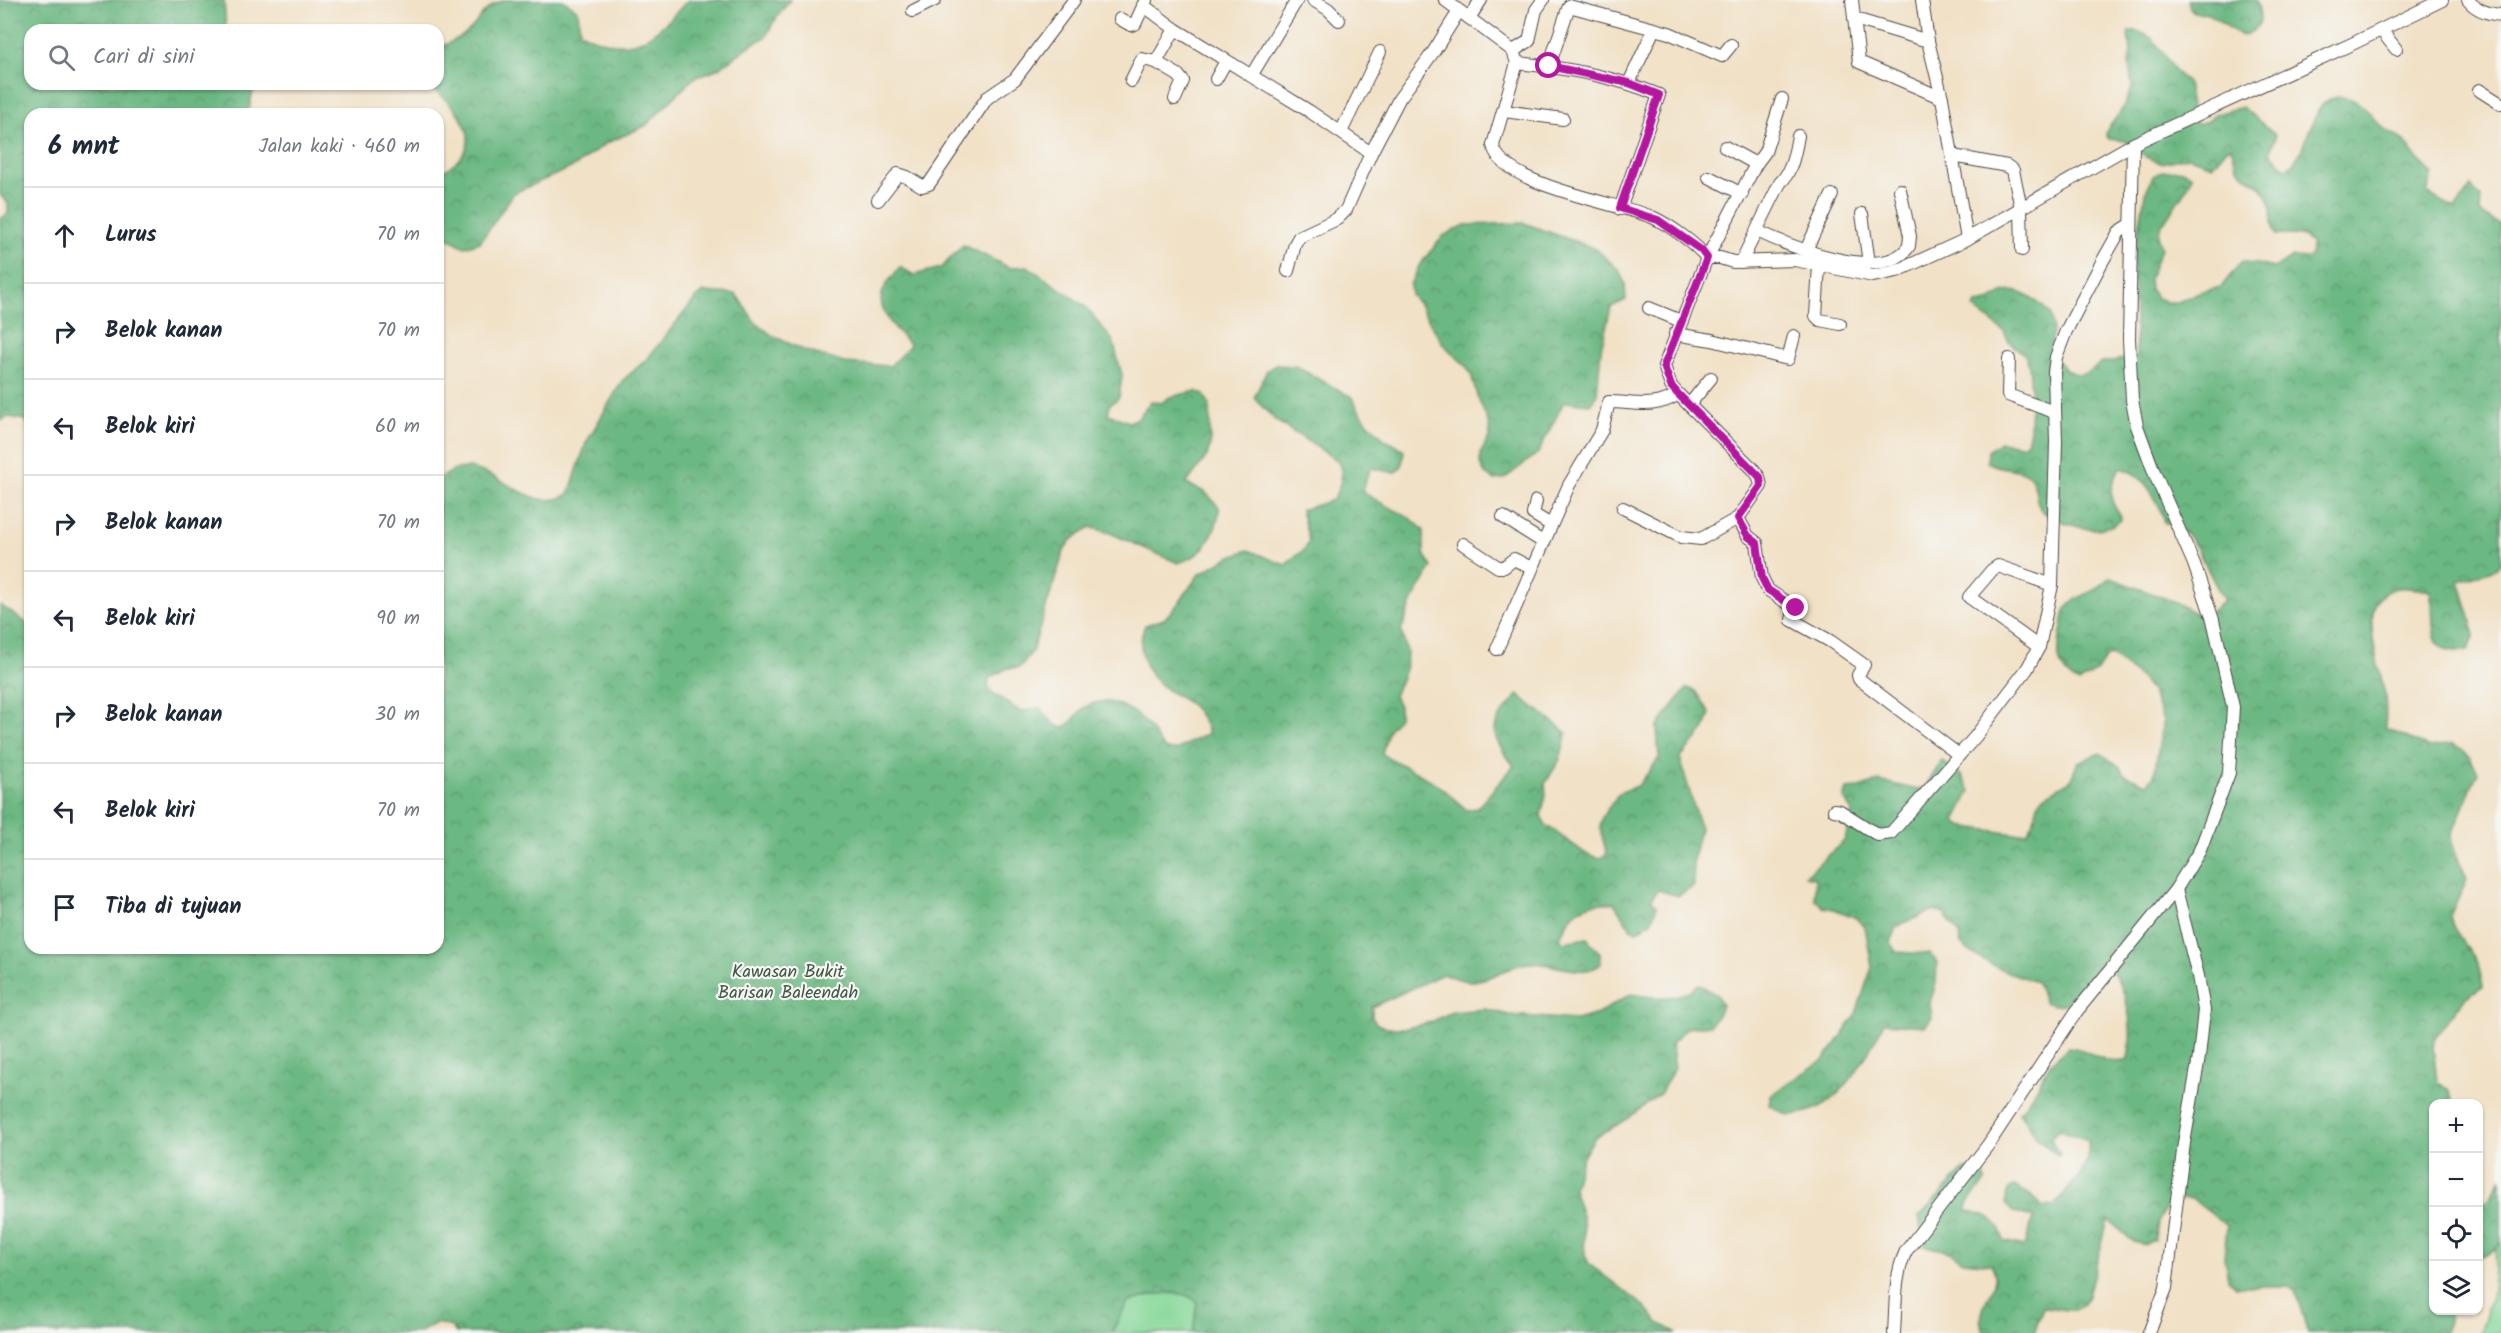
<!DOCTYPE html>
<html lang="id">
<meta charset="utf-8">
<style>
:root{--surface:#fff;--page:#f6f6f7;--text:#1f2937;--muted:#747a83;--line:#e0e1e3}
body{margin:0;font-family:Kalam,sans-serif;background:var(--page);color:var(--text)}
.controls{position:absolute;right:18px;bottom:18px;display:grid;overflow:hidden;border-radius:12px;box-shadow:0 2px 4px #0004}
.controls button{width:54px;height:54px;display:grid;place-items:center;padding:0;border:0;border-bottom:2px solid var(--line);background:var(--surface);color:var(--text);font:30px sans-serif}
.stop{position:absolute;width:18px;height:18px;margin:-14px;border:4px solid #b5179e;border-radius:50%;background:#fff}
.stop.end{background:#b5179e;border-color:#fff;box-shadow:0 2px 6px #0008}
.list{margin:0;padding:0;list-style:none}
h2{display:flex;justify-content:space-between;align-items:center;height:78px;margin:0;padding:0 24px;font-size:26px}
h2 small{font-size:20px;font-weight:400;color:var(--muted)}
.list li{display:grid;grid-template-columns:39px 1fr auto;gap:18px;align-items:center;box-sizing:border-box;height:96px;padding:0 24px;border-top:2px solid var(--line)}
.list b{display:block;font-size:22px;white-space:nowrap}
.list em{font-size:20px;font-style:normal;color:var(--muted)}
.icon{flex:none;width:33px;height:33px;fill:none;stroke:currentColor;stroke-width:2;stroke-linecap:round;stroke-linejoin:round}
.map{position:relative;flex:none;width:2501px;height:1333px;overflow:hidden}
.search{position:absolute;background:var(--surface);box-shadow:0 2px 4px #0004;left:24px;top:24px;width:420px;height:66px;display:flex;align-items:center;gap:15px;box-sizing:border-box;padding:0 21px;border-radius:18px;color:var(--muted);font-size:22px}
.panel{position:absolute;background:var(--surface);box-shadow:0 2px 4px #0004;left:24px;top:108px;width:420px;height:846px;border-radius:18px}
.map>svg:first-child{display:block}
.grass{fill:#86d89a;stroke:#588262;stroke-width:1.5}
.forest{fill:url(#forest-crowns);stroke:#4c7256;stroke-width:1.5}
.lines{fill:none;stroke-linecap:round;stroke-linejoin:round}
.minor-casing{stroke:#494642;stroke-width:14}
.minor{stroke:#fff;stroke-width:12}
.route{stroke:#b5179e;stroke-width:8}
.labels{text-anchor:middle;stroke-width:4.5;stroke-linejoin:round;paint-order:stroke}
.park-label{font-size:18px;fill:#425647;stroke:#f6f6f2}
</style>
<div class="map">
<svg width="2501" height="1333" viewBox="0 0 2501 1333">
<defs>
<pattern id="forest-crowns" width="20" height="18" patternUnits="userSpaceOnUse" patternTransform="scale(1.5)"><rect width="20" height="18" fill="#6cb882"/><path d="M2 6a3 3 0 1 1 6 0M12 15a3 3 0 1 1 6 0" fill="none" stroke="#59966b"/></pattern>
</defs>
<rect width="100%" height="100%" fill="#f6f6f2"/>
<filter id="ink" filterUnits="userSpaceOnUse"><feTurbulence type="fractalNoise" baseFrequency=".0167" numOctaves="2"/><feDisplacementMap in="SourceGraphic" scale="12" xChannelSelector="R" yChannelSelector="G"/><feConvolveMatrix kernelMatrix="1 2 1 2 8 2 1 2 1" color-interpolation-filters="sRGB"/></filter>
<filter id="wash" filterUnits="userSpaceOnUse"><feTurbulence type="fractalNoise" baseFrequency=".008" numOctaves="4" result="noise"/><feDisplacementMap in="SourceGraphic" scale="24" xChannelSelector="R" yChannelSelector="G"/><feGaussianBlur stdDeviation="1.35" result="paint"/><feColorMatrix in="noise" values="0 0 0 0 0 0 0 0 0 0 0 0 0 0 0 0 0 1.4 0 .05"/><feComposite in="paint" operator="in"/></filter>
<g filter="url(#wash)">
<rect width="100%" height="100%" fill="#f1e1c6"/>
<g class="grass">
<path d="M2501,1242V1333H2480L2491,1301L2496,1249Z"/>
<path d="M1169,1293L1190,1295L1197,1302L1193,1333H1111L1128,1302L1158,1294Z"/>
</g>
<g class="forest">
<path d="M0,0H224L226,27L228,30H30V84L254,86L248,114H30V430L26,420L9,417L0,420V219L8,214V203L0,195Z"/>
<path d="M507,0H563L578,10L580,32C632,60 654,37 688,0H790L773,23L766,37L754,43L719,68L694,78L645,126L607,143L575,166L514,193L480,242L465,247L448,238L438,244V176C445,170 454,164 460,158C485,131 446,99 427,84H438V49C447,43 459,39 467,32C483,19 482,5 507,0Z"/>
<path d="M2188,0H2256C2263,19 2263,30 2241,36L2209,14L2194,12L2190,8Z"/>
<path d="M2129,31H2137L2152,38L2175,70L2187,83L2191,106L2189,111L2197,124L2208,121L2216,114L2242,107L2274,133L2275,137L2270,152L2285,168C2310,161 2308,91 2343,97C2360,99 2368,112 2379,124C2386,132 2398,135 2406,143C2409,146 2411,151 2413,154C2419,161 2427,168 2433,174L2427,193L2455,209L2471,187L2481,197L2480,213L2501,225V561L2496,569L2459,581L2475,635L2468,650C2422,658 2437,619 2430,591C2416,589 2397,584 2385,593C2358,610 2381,670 2385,695C2386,706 2386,717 2385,728L2430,748L2452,744L2462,749L2469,756L2478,772L2451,836C2452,852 2463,865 2467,880L2450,916L2453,926L2478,964L2483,986L2465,998L2436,1036L2433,1047L2437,1080L2450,1091L2453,1103L2434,1104V1310L2450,1311L2445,1333H2308L2295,1291L2289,1286H2235L2228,1279L2224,1258L2227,1226L2192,1199L2174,1198L2159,1220L2154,1240L2144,1245L2134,1242L2108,1220L2088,1296C2077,1319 2064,1307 2043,1307L2034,1333H1984C1982,1326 1980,1321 1982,1314C1985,1294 2003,1284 1991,1264L1963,1261L1950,1252L1923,1245L1919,1217L1964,1169L1982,1170L1986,1180L1970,1200L1966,1210C1989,1215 1998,1218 2004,1241L2025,1246L2033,1217L2013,1212L2006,1204C2006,1195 2006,1191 2014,1186C2026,1191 2035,1198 2043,1207L2054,1206L2079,1176L2088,1159V1140L2058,1130L2051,1138L2054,1147L2060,1153L2059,1156L2057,1155L2036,1137L2019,1112L2026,1105L2050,1064L2068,1047C2092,1048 2102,1067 2128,1060C2134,1025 2129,989 2105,962L2065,1004L2053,1005L2044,1002L2037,982C2006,972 1984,965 1960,943L1959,933L1944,914L1934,910L1904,923L1895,929L1891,943L1896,952L1930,954L1937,962L1936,983L1930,1003L1932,1018L1925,1026L1884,1023C1867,1056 1843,1105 1803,1113C1799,1113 1793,1116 1789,1115C1783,1114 1775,1108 1769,1105L1771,1095L1824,1059L1837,1043L1855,1016L1872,967L1865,927L1857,918L1834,909L1823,907L1815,899V878L1805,876L1845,840L1852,812L1844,799L1847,789L1859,788L1879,781L1918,790L1924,788L1942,761L1962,776L1970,791L1955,821L1961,826L2015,834L2027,833L2033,824L2038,804L2044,796L2070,781L2078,762L2100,753L2119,766L2125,775L2147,784L2154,776L2163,720L2151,691L2139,677L2111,655L2106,657L2097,671L2079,683C2054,670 2057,651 2062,627C2063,621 2063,614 2066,609C2073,598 2082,597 2092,591C2099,587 2103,582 2111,578L2175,602L2200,616H2205L2224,601L2196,547L2187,534L2164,522C2159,501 2143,472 2120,468C2113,479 2107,494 2115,507C2118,512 2121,513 2121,520C2101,536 2076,528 2055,518C2052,516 2046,514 2043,512C2033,503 2039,487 2030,477C2021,467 2000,470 1987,462L1988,451L2000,442L2022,445L2027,442L2030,430L2031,391L2029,365L2025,355L2009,342L2004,332L1974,308L1976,304C1992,302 1992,298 2003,293C2021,286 2039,303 2051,314L2053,330L2050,354C2069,372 2078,386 2101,362H2111L2136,356L2133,262L2145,194L2153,176L2163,171L2183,170L2192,176L2189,185L2160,228L2158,238L2161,249L2149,278L2150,289L2157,298L2167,302H2178L2199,292L2221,287L2242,261L2274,268L2293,257L2307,258L2311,255L2312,244C2303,233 2290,235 2276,235C2270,226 2273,210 2269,199C2264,185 2248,180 2239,169C2235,164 2233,154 2231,147L2226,149L2213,165L2189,157L2161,163L2146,157L2125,141L2109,139L2106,135L2107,130L2123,108L2132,87L2129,63L2131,51L2128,36Z"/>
<path d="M1524,223L1596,249L1619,270L1625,284L1626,300L1611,307L1601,349L1597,394L1591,404L1564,402L1538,453L1504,479L1494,480L1485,474L1480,464L1481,453L1490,435L1489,424L1477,396L1471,374L1466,366L1443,344L1418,303L1411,295L1410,285L1419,266L1443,236L1465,225Z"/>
<path d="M963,245L1010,268L1027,266L1085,306L1113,341L1122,375L1119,398L1110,404L1108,414L1129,422L1138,418L1151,401L1161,403L1170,397L1196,391L1204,395L1210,405V446L1207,456L1186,484L1205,492L1219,507C1220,522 1209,546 1196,555C1191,559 1184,561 1178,563L1110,533L1090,527L1070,541L1064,551L1032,652L1019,668H1008L989,678L988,688C997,699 1010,702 1020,712L1040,707L1054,724L1063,728C1076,722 1076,711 1087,706C1111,693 1138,712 1152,731C1157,738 1159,744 1166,750H1176L1208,733C1205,724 1199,712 1191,705C1184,699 1175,695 1167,690C1145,675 1135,650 1145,625L1164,619L1178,604L1199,574L1227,558L1248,550L1285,565L1304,550L1309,541L1301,510L1333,500C1340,485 1346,476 1337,460L1276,421L1254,398L1267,370L1276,365L1295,366L1352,397L1362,416L1384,439L1404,451L1402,466L1395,473L1371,468L1362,490C1384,509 1407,510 1424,531V554L1432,567L1413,600L1401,631L1407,651L1406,667L1394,696L1399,706V717L1388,731L1382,754L1436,783L1467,810L1477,808L1514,766C1486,730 1490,727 1518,695L1567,733L1560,759L1545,784L1546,794L1541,816L1546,825L1585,853L1599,858L1607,855L1600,828L1602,817L1619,793L1639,785L1659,758L1657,727L1687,688L1696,691L1710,713L1705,729L1680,758L1700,828L1693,860L1694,886L1678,896L1658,890L1651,899L1657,906L1651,922L1637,931C1627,929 1621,912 1614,903C1584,901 1571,910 1560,938L1564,942L1587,938L1600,953L1601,964C1586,978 1555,965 1537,963C1517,961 1499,976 1479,980C1467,983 1455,978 1443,974L1372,1007V1018L1377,1024L1387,1028H1407L1431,1022L1452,1012L1485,1009L1509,1015L1576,1020L1598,1014L1631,994C1654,998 1679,1002 1699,984L1717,995L1722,1005L1718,1015L1710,1025L1687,1028L1671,1044L1675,1067L1660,1094L1624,1121L1595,1137L1583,1156L1573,1188L1583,1219L1585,1254L1589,1264L1643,1305L1651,1313L1657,1322L1677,1333H1193L1197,1302C1179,1285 1150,1296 1128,1302L1111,1333H456L452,1327L436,1323L419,1333H0V605L25,622L30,630V948H438V479C447,474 457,467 468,468C502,472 535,515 569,494L586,443L622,381L647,359L695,299L704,292L736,294L755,322L773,336L803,350L844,363L890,366L910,345C899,332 874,311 883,291C886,283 894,275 900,267L914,275L941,268Z"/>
<path d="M2501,1179V1242L2496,1249L2479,1257V1205L2489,1199Z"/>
</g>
</g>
<g filter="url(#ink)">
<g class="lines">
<defs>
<g id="minor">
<path d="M1313,0L1328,9L1339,20"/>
<path d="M1445,0L1513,51L1517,63L1493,145C1501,186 1618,203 1652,217C1668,224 1696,244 1707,258H1720L1733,262L1795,260L1873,276L1897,271L1967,239L2133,144L2354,43L2442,0"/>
<path d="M1852,0L1859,62L1942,98L1967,239"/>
<path d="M1922,0L1928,41L1942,98"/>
<path d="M2468,0C2476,10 2489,14 2501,15"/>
<path d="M1143,5L1175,29"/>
<path d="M913,11L935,0"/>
<path d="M1469,18L1481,0"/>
<path d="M1120,19L1131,25L1135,24L1146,0"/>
<path d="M1855,19L1928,41"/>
<path d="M2381,30L2396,49"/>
<path d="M1513,51L1529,41L1536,10L1543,0"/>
<path d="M1517,63C1565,68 1614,76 1659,95L1620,209"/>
<path d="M1549,66L1569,6L1669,33L1722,56L1731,45"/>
<path d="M1251,76L1297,0"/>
<path d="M1216,79L1226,61"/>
<path d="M1131,81L1142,59L1156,62"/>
<path d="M1629,83L1654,29"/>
<path d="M2479,90L2501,104"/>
<path d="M1175,99L1183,81L1178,75L1156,62L1175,29L1309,111L1371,153"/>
<path d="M1504,111L1563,119"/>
<path d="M1341,132L1380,52"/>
<path d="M1725,147L1756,164"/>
<path d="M1953,156L2007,166L2013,170L2021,208L2022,250"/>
<path d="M1709,177L1742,194"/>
<path d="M878,200L898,174L907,177L922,186L929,184L987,98L1015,79L1074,0"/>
<path d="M1862,214L1869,263"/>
<path d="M1757,231C1789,246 1884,285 1909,246L1910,236L1900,190"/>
<path d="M1806,250L1832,195"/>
<path d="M1741,262L1780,183C1792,172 1795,152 1798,136"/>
<path d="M1819,265L1816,316L1820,320L1840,324"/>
<path d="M1288,271L1295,244L1299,237L1337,219L1346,210L1371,153L1399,99L1434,51L1459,11"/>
<path d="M1649,308L1681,321"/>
<path d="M1675,334L1712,340L1788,359L1794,336"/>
<path d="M2009,359L2008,395L2054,412"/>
<path d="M1689,405L1711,378"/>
<path d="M1536,501L1533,514L1551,525"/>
<path d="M1623,508L1681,537L1701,539L1738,518L1761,486L1759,477L1754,470L1678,394L1671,386L1664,366L1707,258L1756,164L1765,152L1782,99"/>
<path d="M1503,517L1543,542"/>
<path d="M1738,518L1748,536L1757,543L1762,578L1768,590L1795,608L1792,620L1830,641L1864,665L1858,675L1859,679L1959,755"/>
<path d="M1463,544L1498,567H1504L1514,559L1531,568"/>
<path d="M2039,647L1969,597L1992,570L1998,566L2052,585"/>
<path d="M1497,649L1569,485L1602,430L1609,402C1633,402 1655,410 1678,394"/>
<path d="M1834,810L1840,811L1878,835L1891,833L1975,737L2027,669L2039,647L2052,585L2056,442L2054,372L2056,357L2066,331L2102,262L2119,232L2130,225"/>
<path d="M1894,1333C1896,1305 1894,1276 1906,1251L1988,1145L2076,1012L2176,889L2200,850L2229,773L2233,707L2213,620L2194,564L2154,472L2137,426L2132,400L2129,339L2133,144"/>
<path d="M2149,1333L2166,1288L2184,1143L2199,1057L2204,1010L2198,976L2176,889"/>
</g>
</defs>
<use href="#minor" class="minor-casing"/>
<use href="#minor" class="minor"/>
</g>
</g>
<g class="lines" filter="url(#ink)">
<path class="route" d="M1549,66L1629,83L1659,95L1620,208L1658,220L1701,250L1707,258L1664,366L1671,386L1678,394L1760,477L1761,486L1738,518L1748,536L1757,543L1762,578L1768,590L1796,608"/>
</g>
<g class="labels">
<g class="park-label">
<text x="788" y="977">Kawasan Bukit<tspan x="788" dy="21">Barisan Baleendah</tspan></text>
</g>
</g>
</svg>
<div class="controls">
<button>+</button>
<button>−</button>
<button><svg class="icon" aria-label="locate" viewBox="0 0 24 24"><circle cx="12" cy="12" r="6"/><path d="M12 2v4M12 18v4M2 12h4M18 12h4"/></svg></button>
<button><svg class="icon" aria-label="layers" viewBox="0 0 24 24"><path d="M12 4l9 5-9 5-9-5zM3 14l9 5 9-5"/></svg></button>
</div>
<div class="stop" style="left:1549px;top:66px"></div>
<div class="stop end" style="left:1796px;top:608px"></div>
<div class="search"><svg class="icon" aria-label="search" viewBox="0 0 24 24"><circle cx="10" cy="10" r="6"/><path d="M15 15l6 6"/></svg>Cari di sini</div>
<section class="panel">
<h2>6 mnt<small>Jalan kaki · 460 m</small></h2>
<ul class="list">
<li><svg class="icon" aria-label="ahead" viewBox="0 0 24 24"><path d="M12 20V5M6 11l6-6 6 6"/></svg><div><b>Lurus</b></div><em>70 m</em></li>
<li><svg class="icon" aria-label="right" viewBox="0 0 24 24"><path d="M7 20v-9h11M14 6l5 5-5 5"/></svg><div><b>Belok kanan</b></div><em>70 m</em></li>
<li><svg class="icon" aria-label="left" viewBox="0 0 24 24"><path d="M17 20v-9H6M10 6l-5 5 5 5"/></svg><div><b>Belok kiri</b></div><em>60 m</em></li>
<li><svg class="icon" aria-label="right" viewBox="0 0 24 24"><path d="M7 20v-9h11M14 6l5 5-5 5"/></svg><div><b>Belok kanan</b></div><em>70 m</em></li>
<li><svg class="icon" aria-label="left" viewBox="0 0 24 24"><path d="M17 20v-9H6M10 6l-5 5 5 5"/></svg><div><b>Belok kiri</b></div><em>90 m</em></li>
<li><svg class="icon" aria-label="right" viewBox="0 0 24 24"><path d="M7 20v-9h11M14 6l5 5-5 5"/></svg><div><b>Belok kanan</b></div><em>30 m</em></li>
<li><svg class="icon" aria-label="left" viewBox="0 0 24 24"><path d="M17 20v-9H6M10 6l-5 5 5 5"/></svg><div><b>Belok kiri</b></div><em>70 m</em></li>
<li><svg class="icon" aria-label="arrive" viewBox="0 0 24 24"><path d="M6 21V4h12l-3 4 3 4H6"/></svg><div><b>Tiba di tujuan</b></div></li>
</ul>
</section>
</div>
